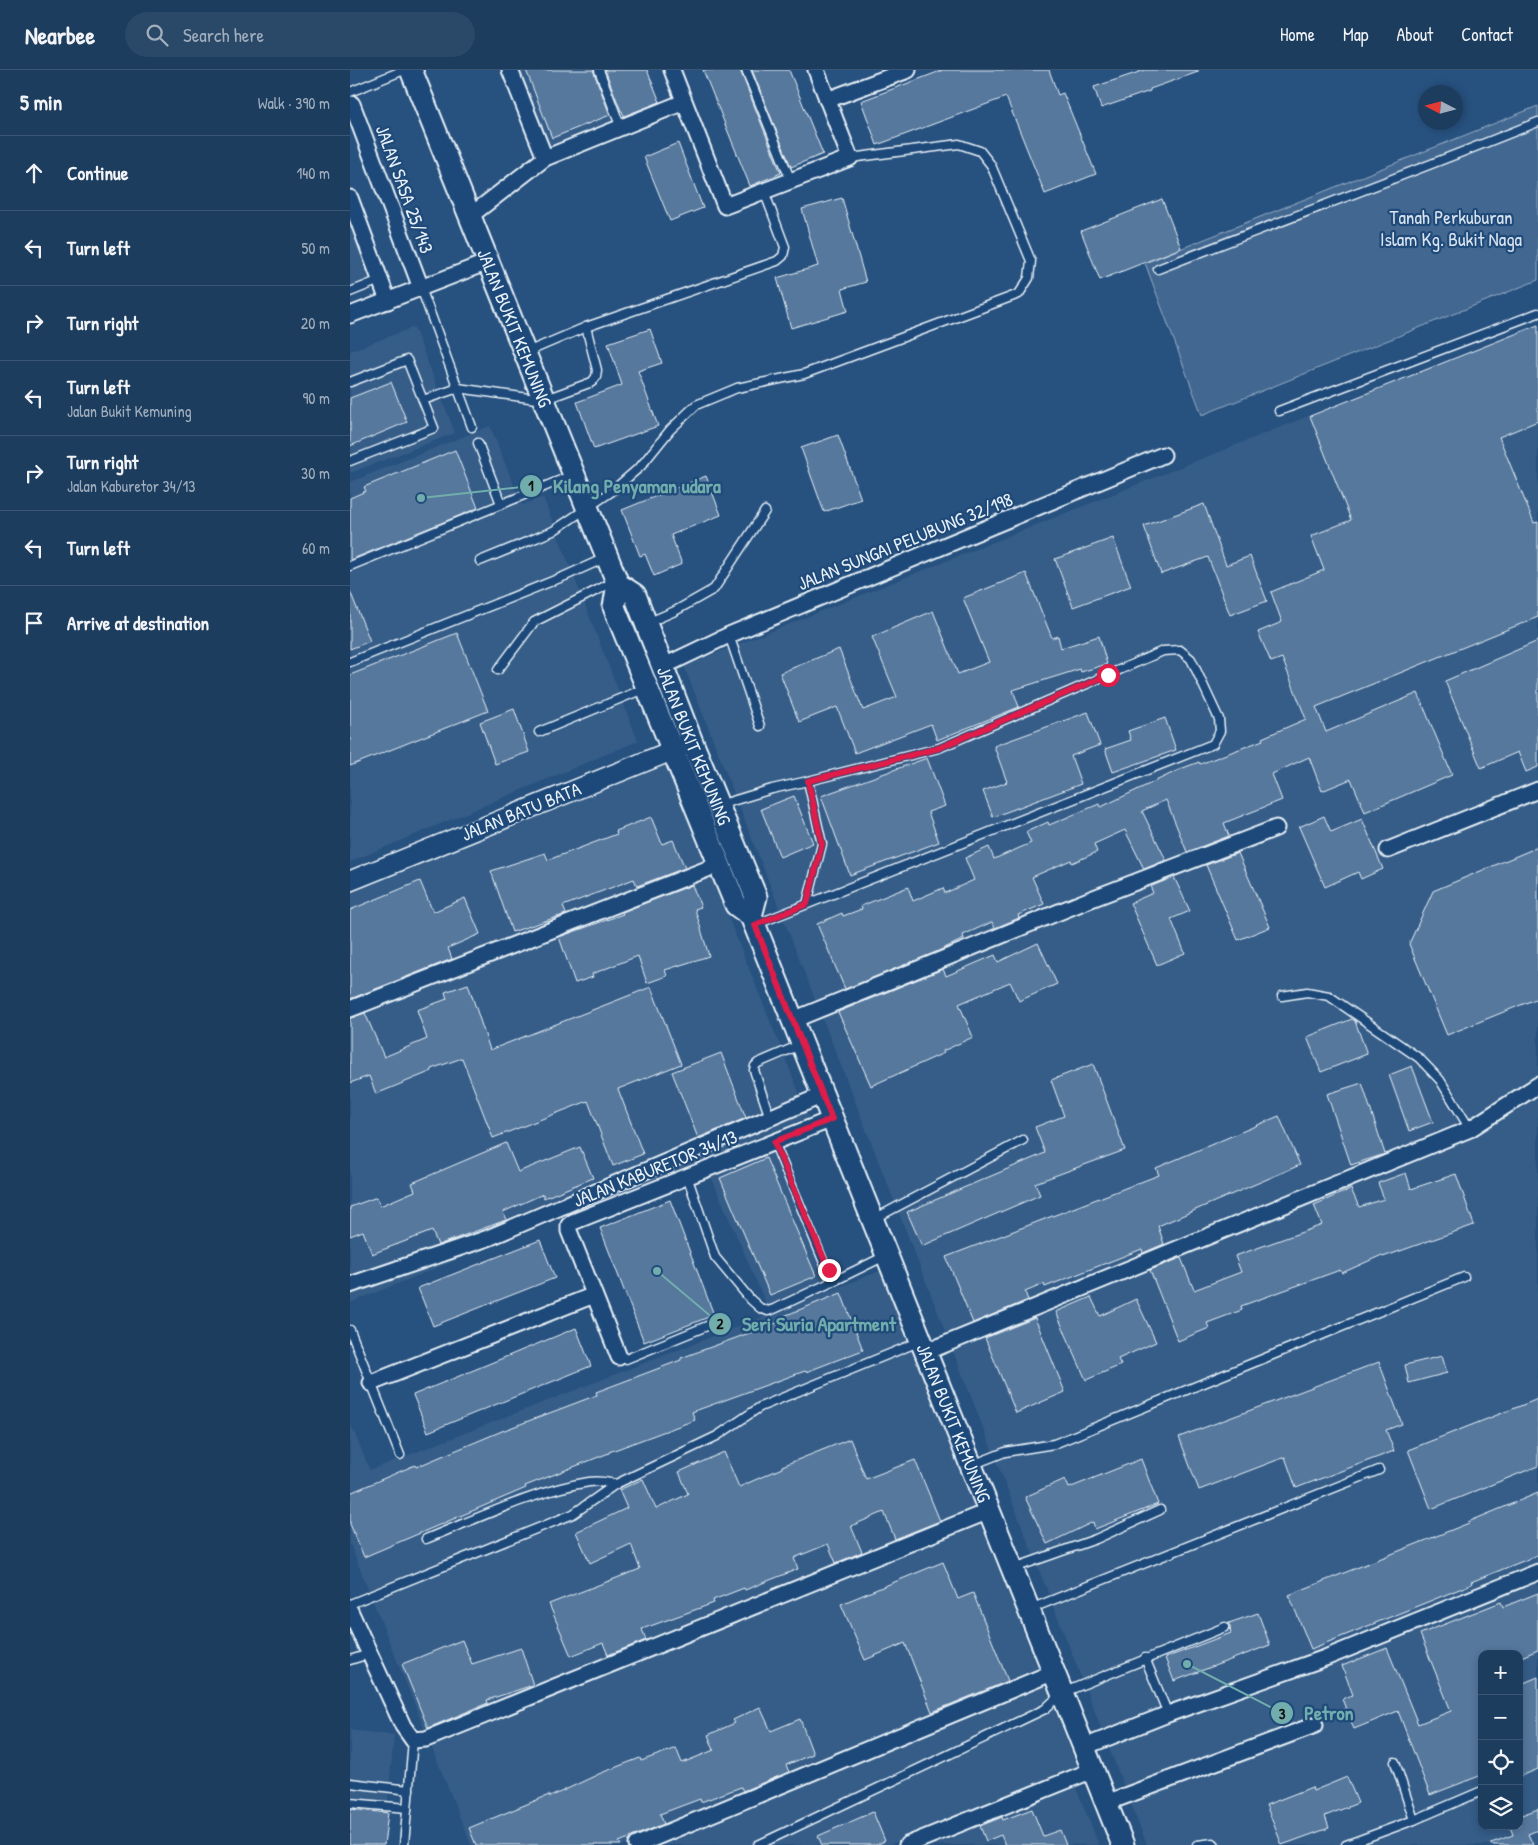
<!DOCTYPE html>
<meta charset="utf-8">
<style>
:root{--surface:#1d3d5f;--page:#2a4868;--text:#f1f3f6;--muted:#a0aebd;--line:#3b5674}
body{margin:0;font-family:"Patrick Hand",sans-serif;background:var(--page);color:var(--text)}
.controls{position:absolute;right:15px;bottom:15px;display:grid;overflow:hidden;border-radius:10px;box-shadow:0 2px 8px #0003}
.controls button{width:45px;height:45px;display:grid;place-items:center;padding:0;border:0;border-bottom:1px solid var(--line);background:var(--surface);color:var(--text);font:25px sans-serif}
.compass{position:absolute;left:1068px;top:15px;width:45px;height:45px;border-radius:50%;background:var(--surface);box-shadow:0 2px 8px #0003;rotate:276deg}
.stop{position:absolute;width:15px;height:15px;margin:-11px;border:4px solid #e11d48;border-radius:50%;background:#fff}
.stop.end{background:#e11d48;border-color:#fff;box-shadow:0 1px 5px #0008}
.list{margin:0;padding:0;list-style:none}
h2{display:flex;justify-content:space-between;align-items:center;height:65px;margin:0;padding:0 20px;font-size:21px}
h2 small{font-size:16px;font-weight:400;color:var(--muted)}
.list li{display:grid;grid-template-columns:32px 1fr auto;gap:15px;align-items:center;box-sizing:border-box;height:75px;padding:0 20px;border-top:1px solid var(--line)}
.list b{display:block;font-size:19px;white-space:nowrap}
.list p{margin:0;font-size:16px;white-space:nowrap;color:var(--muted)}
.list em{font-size:16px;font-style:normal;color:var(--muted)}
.icon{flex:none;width:28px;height:28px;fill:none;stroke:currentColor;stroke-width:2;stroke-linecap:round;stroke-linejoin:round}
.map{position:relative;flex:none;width:1188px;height:1775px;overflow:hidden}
header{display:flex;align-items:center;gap:30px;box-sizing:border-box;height:70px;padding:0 25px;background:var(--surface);border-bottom:1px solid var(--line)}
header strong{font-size:24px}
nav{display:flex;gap:28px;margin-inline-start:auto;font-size:18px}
.search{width:350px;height:45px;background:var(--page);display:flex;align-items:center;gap:12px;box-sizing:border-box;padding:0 18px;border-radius:28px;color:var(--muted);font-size:19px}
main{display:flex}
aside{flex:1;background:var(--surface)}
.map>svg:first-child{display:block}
.built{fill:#355d88;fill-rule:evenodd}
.green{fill:#436891;stroke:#96acc4}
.building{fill:#57789d;stroke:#e8f1f8}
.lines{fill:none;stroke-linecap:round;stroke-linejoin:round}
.service-casing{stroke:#e8f1f8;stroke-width:11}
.minor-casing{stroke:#e8f1f8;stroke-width:19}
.tertiary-casing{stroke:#e8f1f8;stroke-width:22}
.secondary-casing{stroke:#e8f1f8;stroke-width:25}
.service{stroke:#1f4a7a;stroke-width:8}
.minor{stroke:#1f4a7a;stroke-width:15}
.tertiary{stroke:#1f4a7a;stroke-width:19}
.secondary{stroke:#1f4a7a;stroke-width:21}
.route{stroke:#e11d48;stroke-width:6}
.labels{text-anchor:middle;stroke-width:4.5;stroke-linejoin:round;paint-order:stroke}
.street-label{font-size:19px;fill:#e8f1f8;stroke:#1f4a7a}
.park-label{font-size:19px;fill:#d8e3ee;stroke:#1f4a7a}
.leader{fill:none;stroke:#71adac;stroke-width:2}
.callout-dot{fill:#71adac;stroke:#1f4a7a;stroke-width:2}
.mark-label{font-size:15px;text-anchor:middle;font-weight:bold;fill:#111}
.callout-label{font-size:20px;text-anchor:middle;font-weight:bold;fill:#71adac;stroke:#1f4a7a;stroke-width:4.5;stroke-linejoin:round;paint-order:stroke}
</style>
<header>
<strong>Nearbee</strong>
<div class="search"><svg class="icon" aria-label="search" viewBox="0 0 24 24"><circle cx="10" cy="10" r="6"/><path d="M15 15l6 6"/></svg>Search here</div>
<nav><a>Home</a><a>Map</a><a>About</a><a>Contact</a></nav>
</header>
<main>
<aside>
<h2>5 min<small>Walk · 390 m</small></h2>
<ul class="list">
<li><svg class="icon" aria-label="ahead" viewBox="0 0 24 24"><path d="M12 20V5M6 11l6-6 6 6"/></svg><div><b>Continue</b></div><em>140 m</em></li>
<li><svg class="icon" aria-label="left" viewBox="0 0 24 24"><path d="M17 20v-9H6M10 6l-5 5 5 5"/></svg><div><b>Turn left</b></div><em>50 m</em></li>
<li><svg class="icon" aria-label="right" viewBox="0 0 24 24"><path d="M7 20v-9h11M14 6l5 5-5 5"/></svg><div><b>Turn right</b></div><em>20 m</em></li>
<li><svg class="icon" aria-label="left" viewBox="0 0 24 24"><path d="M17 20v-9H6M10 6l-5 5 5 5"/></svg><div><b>Turn left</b><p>Jalan Bukit Kemuning</p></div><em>90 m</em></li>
<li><svg class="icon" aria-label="right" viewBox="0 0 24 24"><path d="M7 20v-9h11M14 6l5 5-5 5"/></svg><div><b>Turn right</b><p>Jalan Kaburetor 34/13</p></div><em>30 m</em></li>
<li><svg class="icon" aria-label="left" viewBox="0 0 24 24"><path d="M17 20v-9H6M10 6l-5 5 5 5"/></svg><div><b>Turn left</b></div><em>60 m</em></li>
<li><svg class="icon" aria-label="arrive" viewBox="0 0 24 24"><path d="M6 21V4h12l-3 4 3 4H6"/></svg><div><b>Arrive at destination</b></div></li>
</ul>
</aside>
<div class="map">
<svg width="1188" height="1775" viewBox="0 0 1188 1775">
<rect width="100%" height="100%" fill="#27517f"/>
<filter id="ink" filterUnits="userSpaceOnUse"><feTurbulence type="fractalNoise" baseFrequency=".02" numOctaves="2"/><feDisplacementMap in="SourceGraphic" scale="10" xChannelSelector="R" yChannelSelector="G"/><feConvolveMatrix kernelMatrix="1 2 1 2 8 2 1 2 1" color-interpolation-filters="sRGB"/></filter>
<g filter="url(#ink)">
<g class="built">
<path d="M166,0H244L265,54L197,79Z"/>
<path d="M0,145L24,209L0,218Z"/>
<path d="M1188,254V1775H797L334,596ZM1132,1584H1169V1756H1132Z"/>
<path d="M64,257L105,363L0,403V281Z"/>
<path d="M140,356L172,435L193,427L288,671L0,792V412Z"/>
<path d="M316,693L459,1047L0,1233V821Z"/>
<path d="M422,1079L478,1210L417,1236L359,1102Z"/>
<path d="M530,1201L728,1699L539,1775H121L0,1474V1352L20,1400Z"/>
<path d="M0,1660L44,1665L34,1775H0Z"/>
<path d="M724,1713L749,1775H575Z"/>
</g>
<path class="green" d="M1188,36V210L852,345L795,193Z"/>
<g class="building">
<path d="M176,0H243L260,45L202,68Z"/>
<path d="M255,0H297L310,32L274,46L272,41H271Z"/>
<path d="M353,0H390L431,103L400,116Z"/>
<path d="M402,0H439L473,84L441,97Z"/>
<path d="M593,0H699L708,25L713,23L746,104L695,124L656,27L527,75L511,31Z"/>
<path d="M795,0H848V2L800,19V21L751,38L744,17Z"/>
<path d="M328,73L353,138L320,151L294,87Z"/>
<path d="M492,128L516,212L492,219L498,241L441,258L427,208L468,196L452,139Z"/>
<path d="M812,129L831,178L750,210L731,161Z"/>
<path d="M1188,255V351L1149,367L1184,453L1188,452V547L966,637L976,662L1068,623L1102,705L1015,742L1001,709L972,721L959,687L922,704L932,730L874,753L879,766L837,782L816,730L792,741L816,790L794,799L775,760L744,774L747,782L722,793L721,790L682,807L694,834L668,845L669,848L645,858L642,852L613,865L614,869L586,882L495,919L467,854L492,843L493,846L512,839L511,836L558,817L563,831L593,818L595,823L624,810L615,788L639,777L644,789L681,773L676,762L698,752L699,755L749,734L751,737L833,698L849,692L850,694L913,670L912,668L956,649L932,588L921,592L908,562L932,552L921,522L974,500L961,466L1001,450L960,346Z"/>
<path d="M300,259L312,293L288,301L308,356L244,379L227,332L272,315L258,273Z"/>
<path d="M41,312L57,352L0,376V328Z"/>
<path d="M488,365L511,429L474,442L451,378Z"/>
<path d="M105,380L128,438L0,490V428L16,421L14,417Z"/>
<path d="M356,406L371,445L321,465L332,494L304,506L295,484L290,486L272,440Z"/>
<path d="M854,434L876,495L900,486L917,531L880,545L858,487L811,504L794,456Z"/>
<path d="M763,468L781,516L723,537L705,489Z"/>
<path d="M676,503L702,568L708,566L711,578L749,566L757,594L731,602L730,599L663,620L669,637L587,670L581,654L505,683L487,637L449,652L430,603L489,579L513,640L547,627L522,567L583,541L608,604L639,592L613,528Z"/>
<path d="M0,521L20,571L0,579Z"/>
<path d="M107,563L138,641L0,696V605Z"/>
<path d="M1188,571V697L1176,702L1168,682L1131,698L1095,611Z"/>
<path d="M164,639L179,682L145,694L130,652Z"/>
<path d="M738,642L750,675L721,686L731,714L643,747L633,721L657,712L644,676Z"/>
<path d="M815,648L826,680L763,702L755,679L781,670L778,661Z"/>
<path d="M577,688L595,736L578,742L589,772L500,805L471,726Z"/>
<path d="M444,726L463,773L430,787L411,739Z"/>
<path d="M974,746L981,762L1012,749L1033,799L1011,809L1008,802L975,817L949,757Z"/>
<path d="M301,747L312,774L323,770L335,798L287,816L284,809L213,836L216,844L162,862L141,801L195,783L198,790L267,764L266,761Z"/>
<path d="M1188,777V928L1097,965L1059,874L1083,821Z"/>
<path d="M888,783L920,857L888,870L856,795Z"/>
<path d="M824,807L840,841L821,849L835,883L807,895L780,833L803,823L801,818L802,816Z"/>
<path d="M70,811L83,842L115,828L130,864L98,878L102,889L0,929V840Z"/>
<path d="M342,815L351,837L345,839L359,886L315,900L317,906L297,913L288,886L242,904L243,907L225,913L209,867L273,844L272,842Z"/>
<path d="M688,873L707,914L669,931L660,912L609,934L623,967L593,981L594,983L521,1016L488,942L593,899L596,906L645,885L648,892Z"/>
<path d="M118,914L140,980L301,917L331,994L268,1019L293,1084L263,1096L238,1031L143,1068L112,988L81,999L82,1001L26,1024L19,1006L0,1013V948L15,943L34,987L77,969L67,940L97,929L95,922Z"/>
<path d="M1002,949L1005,951L1017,984L971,1002L957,967Z"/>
<path d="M371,983L396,1048L348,1068L322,1002Z"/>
<path d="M743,994L775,1080L685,1113L690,1125L572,1176L557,1142L695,1083L685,1057L714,1046L701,1010Z"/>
<path d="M1062,996L1083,1052L1059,1061L1039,1005Z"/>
<path d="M1012,1013L1035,1084L1001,1095L977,1024Z"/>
<path d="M929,1046L950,1095L808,1156L814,1174L793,1183L792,1179L695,1217L694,1214L675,1222L678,1230L623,1253L596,1187L809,1105L806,1098Z"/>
<path d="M156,1073L168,1102L230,1077L243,1108L194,1128L193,1124L153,1142L156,1150L88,1175L82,1161L22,1184L13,1161L0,1166V1137L27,1127L30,1136L65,1121L62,1113Z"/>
<path d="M416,1088L466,1206L420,1225L370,1108Z"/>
<path d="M1056,1103L1061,1119L1106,1104L1124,1155L1033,1187L1032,1185L992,1203L990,1200L891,1236L892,1240L857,1253L859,1258L828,1271L800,1200L831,1188L844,1220L891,1202L885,1186L972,1155L964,1135L1001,1119L1009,1137L1034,1129L1028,1113Z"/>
<path d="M320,1130L364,1245L294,1272L250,1158Z"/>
<path d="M190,1170L205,1208L83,1256L68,1218Z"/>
<path d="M491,1223L513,1280L456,1302L455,1301L342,1342L345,1350L259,1382V1383L175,1416L176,1418L14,1487L0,1454V1423L65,1395L66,1397L152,1361L247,1325L246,1322L331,1290V1288L435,1250L434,1246Z"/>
<path d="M741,1227L750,1246L786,1229L806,1272L768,1289L771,1295L736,1310L706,1242Z"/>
<path d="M685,1248L715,1322L666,1343L635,1268Z"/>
<path d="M226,1258L241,1296L78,1362L63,1325Z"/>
<path d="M1092,1286L1097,1303L1059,1313L1055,1295Z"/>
<path d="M1029,1292L1052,1354L1036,1360L1044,1381L946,1418L935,1387L849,1420L829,1367Z"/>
<path d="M1188,1329V1396L1081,1439L1058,1380Z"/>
<path d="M500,1369L516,1409L565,1390L590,1451L545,1469L534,1442L501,1456L512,1482L486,1493L478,1474L444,1488L448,1499L420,1510L395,1520L394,1518L363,1530L364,1533L292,1559L296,1570L258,1585L253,1573L221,1586L199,1534L290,1499L281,1474L240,1493L226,1462L277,1438L269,1420L293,1409L306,1439L338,1424L329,1402L374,1382L389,1417L432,1398V1396Z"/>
<path d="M791,1389L808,1434L745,1459L743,1452L697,1474L675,1427L715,1409L719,1418Z"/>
<path d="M1188,1423V1485L1121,1512L1122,1514L961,1579L939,1525L1119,1453L1118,1452Z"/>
<path d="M593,1492L608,1529L623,1523L658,1611L582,1642L555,1573L515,1590L491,1534Z"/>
<path d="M1188,1523V1580L1169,1588V1584H1132V1705L1080,1725L1048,1641L1004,1659L992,1629L1003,1625L992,1596L1037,1578L1068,1654L1101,1641L1070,1564L1151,1532L1153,1537Z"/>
<path d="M908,1543L920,1575L824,1611L815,1588L881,1563L879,1553Z"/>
<path d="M112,1570L122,1594L171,1578L183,1615L137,1630L138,1633L78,1658L52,1594Z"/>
<path d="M1188,1607V1699L1169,1707V1615Z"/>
<path d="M410,1637L421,1661L450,1649L463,1684L436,1695L439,1702L393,1721L391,1717L351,1732L350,1729L310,1744L314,1754L269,1772L271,1775H126L119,1758L199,1725L200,1727L251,1703L290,1688L291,1691L326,1678L332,1693L364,1680L358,1665L385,1653L383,1650Z"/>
<path d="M997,1707L1008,1733L975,1746L979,1758L932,1775L916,1735L962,1717L963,1721Z"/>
<path d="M0,1739L38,1743L34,1775H0Z"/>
<path d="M682,1739L693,1766L710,1760L716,1775H655L651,1765L636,1771L630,1756L652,1747L653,1750Z"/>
<path d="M1188,1739V1760L1178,1764L1183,1775H1141V1773L1163,1765L1160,1756H1169V1746Z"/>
<path d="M523,1742L535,1771L526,1775H472L468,1766Z"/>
</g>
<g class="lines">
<defs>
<g id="service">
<path d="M249,0L271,58"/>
<path d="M396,0L441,111"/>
<path d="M0,22L54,0"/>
<path d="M808,199C935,149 1062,103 1188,52"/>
<path d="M71,218L122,357"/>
<path d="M0,222L30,210"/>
<path d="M177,282L236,257L427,191L433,186L435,177L414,121"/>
<path d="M0,312L57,290L84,358L0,391"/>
<path d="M73,330L108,318L193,330L242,312L246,307L247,300L236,257"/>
<path d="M929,341L1188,243"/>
<path d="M128,373L151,434"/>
<path d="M130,491L203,461L261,422L291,396L320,360L346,335L387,318L454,304L669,224L679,208L681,191L641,95L630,81L609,74L500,88"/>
<path d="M0,496L223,405"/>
<path d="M297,553L325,541L364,519L415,441"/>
<path d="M379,565L410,656"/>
<path d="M0,592L215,506L255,488"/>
<path d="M148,600L184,552L265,511"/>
<path d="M189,662L296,618"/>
<path d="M369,735L422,719L458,711L589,678L813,581L830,580L841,589L869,649L870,661L863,674L407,854"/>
<path d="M457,834L472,774L458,711"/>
<path d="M932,926L957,922L979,926L1069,988L1090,1010L1120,1059"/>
<path d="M420,1048L404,1000L405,996L408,993L450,975"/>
<path d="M424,1072L482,1212L535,1186"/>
<path d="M337,1106L365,1187L400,1229L410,1238L418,1241L424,1239L482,1212"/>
<path d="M524,1149L673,1070"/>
<path d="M0,1260L50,1385"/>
<path d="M269,1287L276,1289L357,1256"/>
<path d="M622,1395L655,1382L704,1374L1114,1207"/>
<path d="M76,1469C126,1449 187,1420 239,1412C248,1411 257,1412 266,1414"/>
<path d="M664,1498L746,1469L810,1440"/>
<path d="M0,1534L223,1444L266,1414L367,1366L410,1337L571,1271"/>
<path d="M680,1539L1029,1400"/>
<path d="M795,1588L818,1644"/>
<path d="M0,1590L19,1584"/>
<path d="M0,1713L59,1720"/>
<path d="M0,1733L57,1738"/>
<path d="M1064,1750L1132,1721"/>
<path d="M54,1775L63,1670"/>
<path d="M408,1775L695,1639L712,1623L875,1557"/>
<path d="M847,1775L863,1773L865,1775"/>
<path d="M996,1775L1064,1750L1045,1692"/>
</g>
<g id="minor">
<path d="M160,0L195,88"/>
<path d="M322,0L375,136L500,88L466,0"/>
<path d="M477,30L558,0"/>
<path d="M2,34L71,218"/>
<path d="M0,128L38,231"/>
<path d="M120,146L195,88L334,32"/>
<path d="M0,245L138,192"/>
<path d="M314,596L379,565L813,385"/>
<path d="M1038,780L1188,720"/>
<path d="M0,939L370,794"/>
<path d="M443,950L736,831L926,758"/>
<path d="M0,1215L138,1168L473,1025"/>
<path d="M576,1282L1120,1059L1188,1015"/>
<path d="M269,1287L219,1161V1155L223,1152L482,1049"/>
<path d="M21,1313L244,1225"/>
<path d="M0,1541L53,1656L63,1670L76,1669L639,1441"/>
<path d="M734,1677L818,1644L975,1588L1188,1502"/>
<path d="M756,1733L965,1655"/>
<path d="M287,1775L704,1602"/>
<path d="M557,1775L743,1700"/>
</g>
<path id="tertiary" d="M0,811L336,675"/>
<g id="secondary">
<path id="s1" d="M61,0L268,514L264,537L386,835L401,846L773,1775"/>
<path id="s2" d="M268,514L285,525L342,672L406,827L401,846"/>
</g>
</defs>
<use href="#service" class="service-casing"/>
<use href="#minor" class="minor-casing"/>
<use href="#tertiary" class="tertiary-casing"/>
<use href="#secondary" class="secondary-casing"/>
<use href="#service" class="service"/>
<use href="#minor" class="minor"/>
<use href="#tertiary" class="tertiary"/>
<use href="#secondary" class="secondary"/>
</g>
</g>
<g class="lines" filter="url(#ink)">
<path class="route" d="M479,1200L424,1072L482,1049L405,855L457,834L472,774L458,711L589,678L758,605"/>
</g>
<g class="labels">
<g class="street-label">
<text transform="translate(55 119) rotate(70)" y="7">JALAN SASA 25/143</text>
<text dy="7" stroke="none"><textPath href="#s1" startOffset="278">JALAN BUKIT KEMUNING</textPath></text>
<text transform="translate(555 471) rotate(-22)" y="7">JALAN SUNGAI PELUBUNG 32/198</text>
<text dy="7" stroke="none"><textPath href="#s2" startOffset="182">JALAN BUKIT KEMUNING</textPath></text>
<text transform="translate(171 741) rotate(-22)" y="7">JALAN BATU BATA</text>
<text transform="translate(305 1098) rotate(-22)" y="7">JALAN KABURETOR 34/13</text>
<text dy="7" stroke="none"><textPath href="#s1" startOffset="1464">JALAN BUKIT KEMUNING</textPath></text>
</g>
<g class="park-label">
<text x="1101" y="154">Tanah Perkuburan<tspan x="1101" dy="22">Islam Kg. Bukit Naga</tspan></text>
</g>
</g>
<path class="leader" d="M71 428L181 416M307 1201L370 1254M837 1594L932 1643"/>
<g class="callout-dot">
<circle cx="71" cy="428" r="5"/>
<circle cx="307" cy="1201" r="5"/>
<circle cx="837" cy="1594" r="5"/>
<circle cx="181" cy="416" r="12"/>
<circle cx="370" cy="1254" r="12"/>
<circle cx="932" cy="1643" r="12"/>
</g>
<g class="mark-label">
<text x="181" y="421">1</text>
<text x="370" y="1259">2</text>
<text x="932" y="1649">3</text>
</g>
<g class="callout-label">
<text x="287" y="423">Kilang Penyaman udara</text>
<text x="469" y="1261">Seri Suria Apartment</text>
<text x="979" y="1650">Petron</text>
</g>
</svg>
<div class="controls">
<button>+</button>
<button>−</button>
<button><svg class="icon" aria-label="locate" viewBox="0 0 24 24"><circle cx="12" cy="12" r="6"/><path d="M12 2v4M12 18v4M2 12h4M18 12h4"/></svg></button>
<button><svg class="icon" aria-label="layers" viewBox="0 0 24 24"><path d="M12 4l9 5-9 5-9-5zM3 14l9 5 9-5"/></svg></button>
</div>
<svg class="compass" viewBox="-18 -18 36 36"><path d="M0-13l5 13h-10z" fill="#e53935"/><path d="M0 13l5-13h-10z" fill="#a0aebd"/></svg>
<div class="stop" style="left:758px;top:605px"></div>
<div class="stop end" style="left:479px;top:1200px"></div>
</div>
</main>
